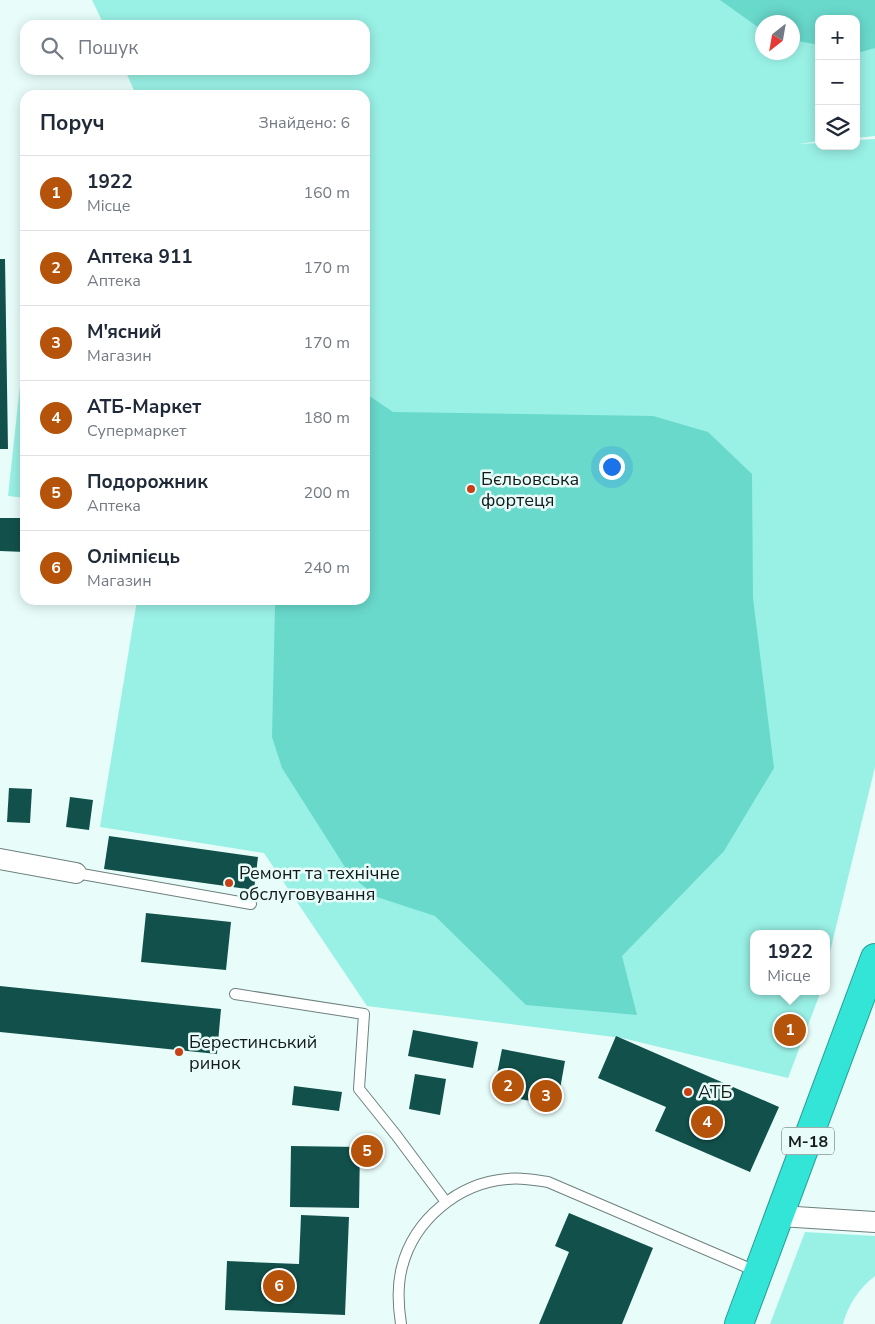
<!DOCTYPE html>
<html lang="uk">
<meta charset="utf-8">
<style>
:root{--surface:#fff;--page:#f6f6f7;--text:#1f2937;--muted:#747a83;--line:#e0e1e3;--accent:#b45309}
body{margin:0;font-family:"Nunito Sans",sans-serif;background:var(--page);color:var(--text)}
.controls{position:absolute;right:15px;top:15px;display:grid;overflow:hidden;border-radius:10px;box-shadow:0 2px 12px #0003}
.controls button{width:45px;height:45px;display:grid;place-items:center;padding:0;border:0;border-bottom:1px solid var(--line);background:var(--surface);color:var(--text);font:25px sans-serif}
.compass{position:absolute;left:755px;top:15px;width:45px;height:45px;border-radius:50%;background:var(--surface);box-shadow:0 2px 12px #0003;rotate:211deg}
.you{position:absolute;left:611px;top:466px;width:18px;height:18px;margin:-12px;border:4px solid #fff;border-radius:50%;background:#1a73e8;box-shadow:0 0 0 8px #1a73e833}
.badge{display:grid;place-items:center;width:32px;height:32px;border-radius:50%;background:var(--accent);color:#fff;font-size:16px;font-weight:700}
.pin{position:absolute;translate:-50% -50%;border:2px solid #fff;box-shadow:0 1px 5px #0006}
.popup{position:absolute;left:750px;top:930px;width:80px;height:65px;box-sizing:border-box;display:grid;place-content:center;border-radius:10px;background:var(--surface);filter:drop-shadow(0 1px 4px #0005);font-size:16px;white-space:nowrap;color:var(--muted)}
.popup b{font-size:19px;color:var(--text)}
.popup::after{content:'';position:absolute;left:50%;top:100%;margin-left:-10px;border:10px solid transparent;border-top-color:var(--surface)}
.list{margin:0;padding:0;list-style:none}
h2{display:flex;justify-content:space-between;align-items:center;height:65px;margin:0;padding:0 20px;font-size:21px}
h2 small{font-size:16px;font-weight:400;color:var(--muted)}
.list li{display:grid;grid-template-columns:32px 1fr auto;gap:15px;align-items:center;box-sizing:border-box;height:75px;padding:0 20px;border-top:1px solid var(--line)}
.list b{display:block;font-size:19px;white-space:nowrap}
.list p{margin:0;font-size:16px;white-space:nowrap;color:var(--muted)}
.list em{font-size:16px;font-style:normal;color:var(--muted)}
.icon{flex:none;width:28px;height:28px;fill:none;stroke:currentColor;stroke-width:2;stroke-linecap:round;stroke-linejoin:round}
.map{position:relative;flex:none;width:875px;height:1324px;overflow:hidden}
.search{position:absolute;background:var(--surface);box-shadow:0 2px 12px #0003;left:20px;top:20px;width:350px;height:55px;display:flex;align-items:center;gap:12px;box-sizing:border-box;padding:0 18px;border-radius:15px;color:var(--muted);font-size:19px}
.panel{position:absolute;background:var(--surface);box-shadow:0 2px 12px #0003;left:20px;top:90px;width:350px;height:515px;border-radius:15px}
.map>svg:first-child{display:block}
.green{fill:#99f0e5;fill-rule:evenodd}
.forest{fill:#69d9cc}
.building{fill:#12514b}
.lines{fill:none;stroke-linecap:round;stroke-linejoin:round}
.lane-casing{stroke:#6d807d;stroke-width:12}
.street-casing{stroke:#6d807d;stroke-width:22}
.highway-casing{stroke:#289e94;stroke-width:30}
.lane{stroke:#fff;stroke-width:10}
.street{stroke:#fff;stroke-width:20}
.highway{stroke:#33e5d6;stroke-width:28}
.poi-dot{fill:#c94018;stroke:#e8fdfa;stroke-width:2}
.labels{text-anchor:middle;stroke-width:5;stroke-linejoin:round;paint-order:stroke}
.shield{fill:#e8fdfa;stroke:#545f5d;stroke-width:1}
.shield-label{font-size:16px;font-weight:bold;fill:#141b1a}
.poi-label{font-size:18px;fill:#141b1a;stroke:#e8fdfa;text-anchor:start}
</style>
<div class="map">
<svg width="875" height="1324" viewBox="0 0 875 1324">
<rect width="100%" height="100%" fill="#e8fdfa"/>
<g class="green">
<path d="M92,0H875V136L856,138V19H819V141L799,144L819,143V146H856V140L875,139V767L826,968V934H754V991H821L788,1078L622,1038L367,1006L264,853L100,827L137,600H365V95H136L125,70H365V25H104ZM762,22H792V52H762Z"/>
<path d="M25,339V498L8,496Z"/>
<path d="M805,1232L875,1236V1276C859,1288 848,1305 843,1324H770Z"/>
</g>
<g class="forest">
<path d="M720,0H875V48L861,52L856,51V19H819V45L793,40L792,22H762V30Z"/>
<path d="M365,393L393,412L653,416L708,432L752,474L753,598L774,768L724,851L622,956L637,1015L526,1005L435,916L377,897L350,875L282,768L272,737L275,607L277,600H365Z"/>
</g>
<g class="building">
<path d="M0,259H5L8,449H0Z"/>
<path d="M0,518H25V552L0,551Z"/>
<path d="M9,788L32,789L30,823L7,822Z"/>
<path d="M70,797L93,800L89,830L66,827Z"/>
<path d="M109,836L258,857L254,890L104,869Z"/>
<path d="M146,913L231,922L226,970L141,962Z"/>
<path d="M0,986L221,1009L217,1054L0,1032Z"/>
<path d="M413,1030L478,1042L473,1068L408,1056Z"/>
<path d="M616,1036L779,1107L750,1172L655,1131L666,1107L598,1078Z"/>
<path d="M502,1049L565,1061L557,1106L493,1094Z"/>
<path d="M415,1074L446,1079L440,1115L409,1109Z"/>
<path d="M294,1086L342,1092L339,1111L292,1105Z"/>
<path d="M291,1146L360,1147L359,1208L290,1207Z"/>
<path d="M569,1213L653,1248L622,1324H539L569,1252L555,1246Z"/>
<path d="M301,1215L349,1217L345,1315L225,1310L227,1261L299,1264Z"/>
</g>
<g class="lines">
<defs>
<g id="lane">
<path d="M76,873L251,904"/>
<path d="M235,994L364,1014L359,1089L396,1135L446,1202"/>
<path d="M401,1324C398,1305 397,1286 402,1267C414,1220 458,1183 507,1179C521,1177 535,1180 548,1182L758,1272"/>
</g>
<g id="street">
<path d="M0,859L76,873"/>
<path d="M780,1216L875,1222"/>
</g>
<path id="highway" d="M739,1324L875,958"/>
</defs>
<use href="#lane" class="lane-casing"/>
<use href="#street" class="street-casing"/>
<use href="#highway" class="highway-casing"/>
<use href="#lane" class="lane"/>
<use href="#street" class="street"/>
<use href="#highway" class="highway"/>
</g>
<g class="poi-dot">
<circle cx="471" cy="489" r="5"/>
<circle cx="229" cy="883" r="5"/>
<circle cx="179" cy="1052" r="5"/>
<circle cx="688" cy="1092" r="5"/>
</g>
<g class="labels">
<rect class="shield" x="782" y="1127.5" width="52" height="27" rx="4"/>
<g class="shield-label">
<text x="808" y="1147">М-18</text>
</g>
<g class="poi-label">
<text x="481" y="485">Бєльовська<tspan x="481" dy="21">фортеця</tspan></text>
<text x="239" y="879">Ремонт та технічне<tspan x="239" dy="21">обслуговування</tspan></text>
<text x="189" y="1048">Берестинський<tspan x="189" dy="21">ринок</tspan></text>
<text x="698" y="1098">АТБ</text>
</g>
</g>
</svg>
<div class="controls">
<button>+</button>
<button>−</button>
<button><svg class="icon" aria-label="layers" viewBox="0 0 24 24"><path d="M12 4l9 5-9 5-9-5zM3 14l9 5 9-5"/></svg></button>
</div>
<svg class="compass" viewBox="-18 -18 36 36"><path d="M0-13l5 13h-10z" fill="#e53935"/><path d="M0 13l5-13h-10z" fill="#747a83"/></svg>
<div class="you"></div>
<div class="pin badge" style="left:790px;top:1030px">1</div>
<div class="popup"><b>1922</b>Місце</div>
<div class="pin badge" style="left:508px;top:1086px">2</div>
<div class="pin badge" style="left:546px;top:1096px">3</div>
<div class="pin badge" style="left:707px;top:1122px">4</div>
<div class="pin badge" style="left:367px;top:1151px">5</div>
<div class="pin badge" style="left:279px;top:1286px">6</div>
<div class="search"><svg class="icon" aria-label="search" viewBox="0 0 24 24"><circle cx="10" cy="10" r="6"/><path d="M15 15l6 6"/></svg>Пошук</div>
<section class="panel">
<h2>Поруч<small>Знайдено: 6</small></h2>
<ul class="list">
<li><span class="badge">1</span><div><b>1922</b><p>Місце</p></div><em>160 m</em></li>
<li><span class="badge">2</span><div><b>Аптека 911</b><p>Аптека</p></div><em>170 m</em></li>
<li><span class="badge">3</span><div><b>М'ясний</b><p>Магазин</p></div><em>170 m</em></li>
<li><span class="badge">4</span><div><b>АТБ-Маркет</b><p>Супермаркет</p></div><em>180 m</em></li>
<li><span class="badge">5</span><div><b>Подорожник</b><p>Аптека</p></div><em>200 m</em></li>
<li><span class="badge">6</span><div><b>Олімпієць</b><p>Магазин</p></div><em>240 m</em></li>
</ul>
</section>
</div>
